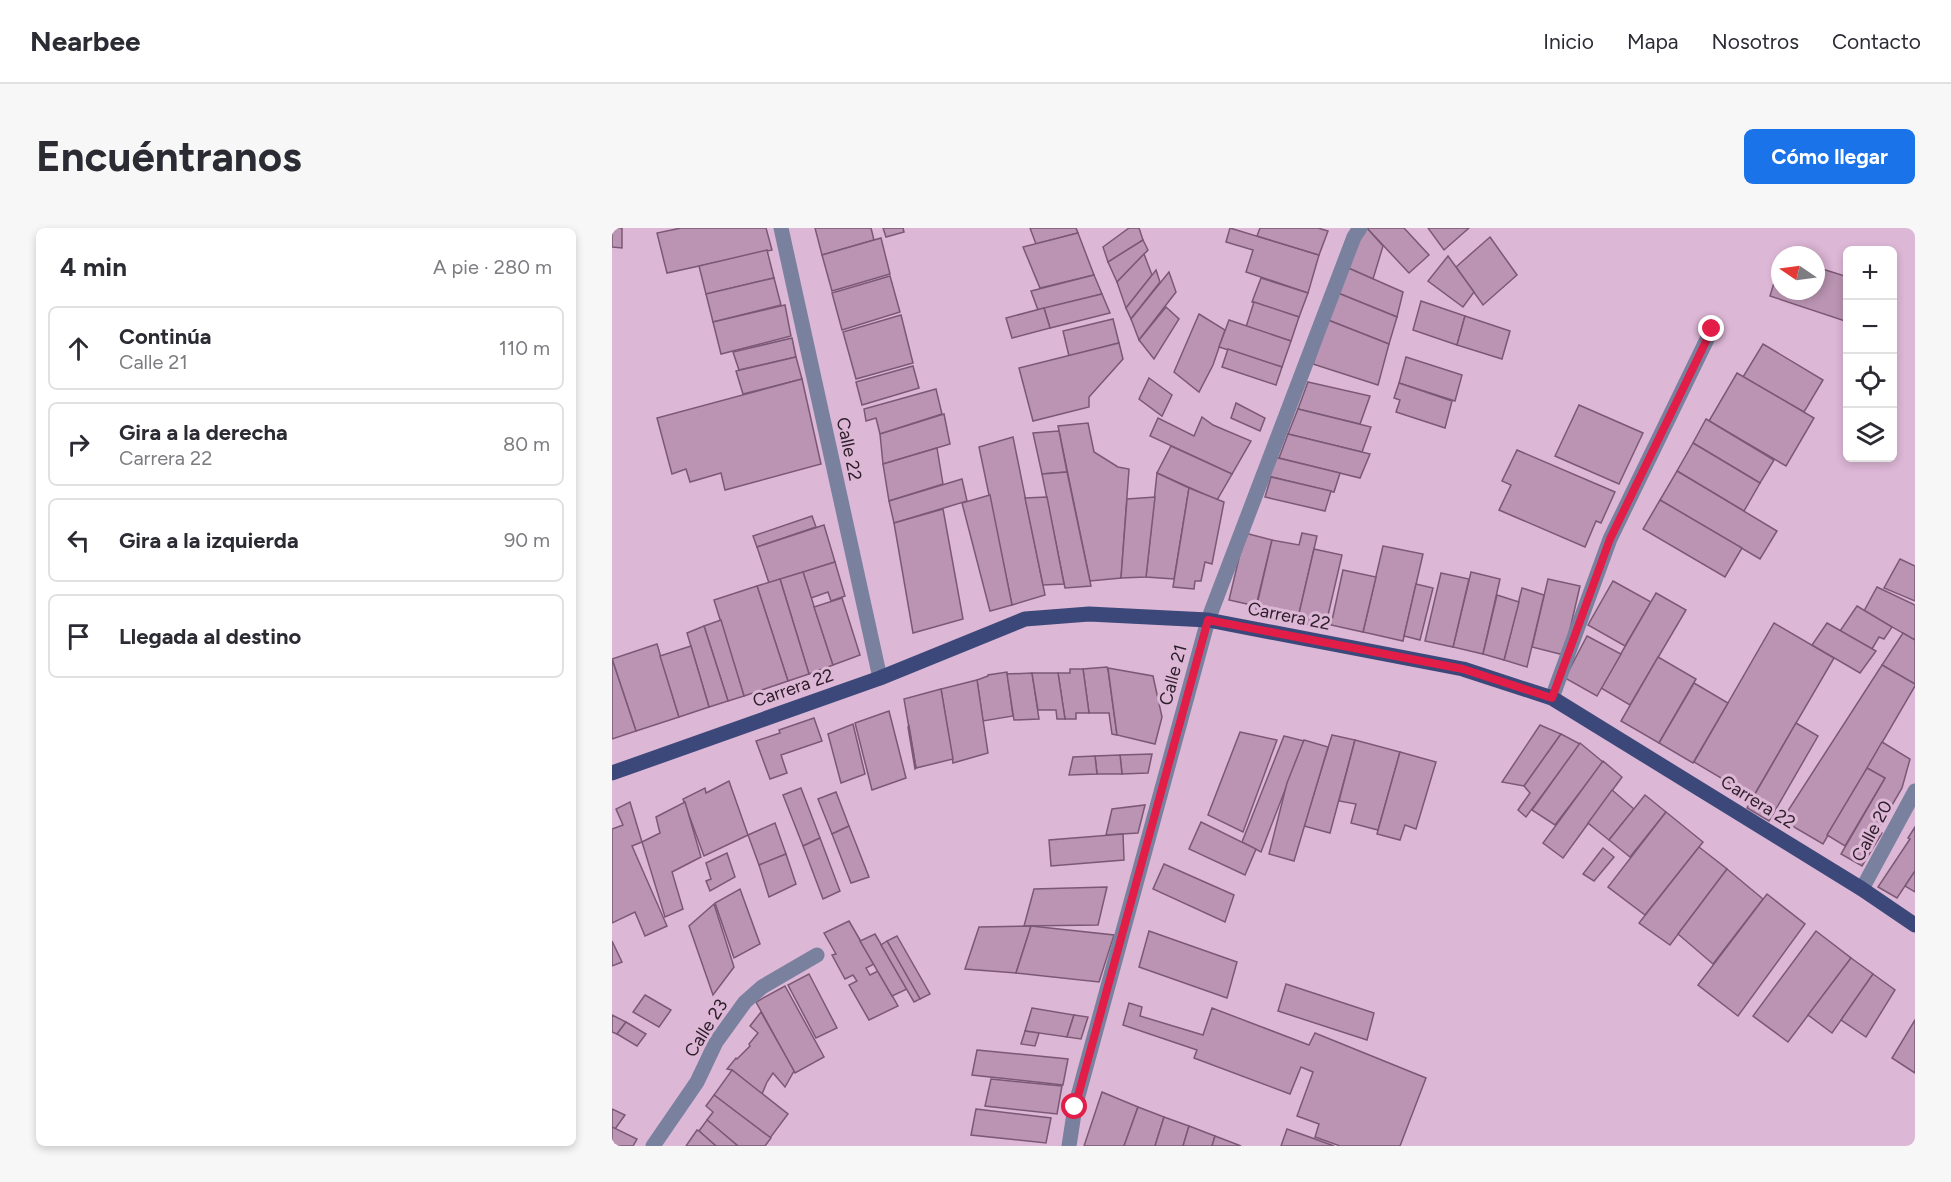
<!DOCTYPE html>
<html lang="es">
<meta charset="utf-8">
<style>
:root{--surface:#fff;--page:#f7f7f7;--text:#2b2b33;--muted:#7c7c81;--line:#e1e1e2;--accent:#1a73e8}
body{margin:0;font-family:Figtree,sans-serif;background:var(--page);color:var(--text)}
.controls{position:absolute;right:18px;top:18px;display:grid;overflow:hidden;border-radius:9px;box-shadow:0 3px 9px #0003}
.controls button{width:54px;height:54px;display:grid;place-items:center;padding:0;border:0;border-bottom:2px solid var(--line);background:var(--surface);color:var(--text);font:30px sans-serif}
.compass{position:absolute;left:1159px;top:18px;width:54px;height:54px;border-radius:50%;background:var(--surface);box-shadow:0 3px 9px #0003;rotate:283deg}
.stop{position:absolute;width:18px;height:18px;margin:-14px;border:4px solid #e11d48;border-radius:50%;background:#fff}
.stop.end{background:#e11d48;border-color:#fff;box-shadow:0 2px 6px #0008}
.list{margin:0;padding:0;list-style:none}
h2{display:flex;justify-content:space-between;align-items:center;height:78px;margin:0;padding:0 24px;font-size:26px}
h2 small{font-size:20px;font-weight:400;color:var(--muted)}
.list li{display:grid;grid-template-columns:39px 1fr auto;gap:18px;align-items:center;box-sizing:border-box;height:84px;margin:0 12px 12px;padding:0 12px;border:2px solid var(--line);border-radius:9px}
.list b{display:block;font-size:22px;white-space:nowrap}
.list p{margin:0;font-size:20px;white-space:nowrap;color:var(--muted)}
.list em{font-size:20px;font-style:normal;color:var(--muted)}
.icon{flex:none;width:33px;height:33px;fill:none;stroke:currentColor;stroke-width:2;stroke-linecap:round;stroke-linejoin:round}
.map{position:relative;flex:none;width:1303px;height:918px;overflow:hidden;border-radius:9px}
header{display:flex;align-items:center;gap:36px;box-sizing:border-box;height:84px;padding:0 30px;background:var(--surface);border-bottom:2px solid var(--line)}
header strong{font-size:28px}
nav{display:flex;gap:33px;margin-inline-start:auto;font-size:21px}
.intro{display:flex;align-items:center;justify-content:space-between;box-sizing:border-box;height:144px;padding:0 36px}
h1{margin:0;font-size:42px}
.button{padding:15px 27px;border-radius:9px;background:var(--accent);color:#fff;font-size:21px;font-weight:700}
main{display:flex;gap:36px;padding:0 36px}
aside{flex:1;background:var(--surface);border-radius:9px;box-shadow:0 3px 9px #0003}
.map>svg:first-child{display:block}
.building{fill:#ba94b2;stroke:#7b5975;stroke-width:1.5}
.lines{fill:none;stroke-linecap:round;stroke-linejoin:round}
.street{stroke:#79819e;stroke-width:15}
.primary{stroke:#3d487a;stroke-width:15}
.route{stroke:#e11d48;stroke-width:8}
.labels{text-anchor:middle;stroke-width:6;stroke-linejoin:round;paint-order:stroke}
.street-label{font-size:18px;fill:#2c1d29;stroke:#ddb7d6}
</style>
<header>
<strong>Nearbee</strong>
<nav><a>Inicio</a><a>Mapa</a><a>Nosotros</a><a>Contacto</a></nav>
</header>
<div class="intro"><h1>Encuéntranos</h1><a class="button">Cómo llegar</a></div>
<main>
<aside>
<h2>4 min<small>A pie · 280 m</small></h2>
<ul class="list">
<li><svg class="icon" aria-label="ahead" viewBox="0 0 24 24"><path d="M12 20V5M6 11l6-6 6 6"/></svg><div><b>Continúa</b><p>Calle 21</p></div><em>110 m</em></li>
<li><svg class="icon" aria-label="right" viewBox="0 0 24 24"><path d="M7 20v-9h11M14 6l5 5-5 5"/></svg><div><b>Gira a la derecha</b><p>Carrera 22</p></div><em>80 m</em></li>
<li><svg class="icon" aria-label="left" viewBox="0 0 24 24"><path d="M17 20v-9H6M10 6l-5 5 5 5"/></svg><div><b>Gira a la izquierda</b></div><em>90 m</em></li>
<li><svg class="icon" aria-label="arrive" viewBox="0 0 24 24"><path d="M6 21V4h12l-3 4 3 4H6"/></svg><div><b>Llegada al destino</b></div></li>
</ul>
</aside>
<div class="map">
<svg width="1303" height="918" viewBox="0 0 1303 918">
<rect width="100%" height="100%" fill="#ddb7d6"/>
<g class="building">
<path d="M0,0H10V20L0,19Z"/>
<path d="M69,0H154L160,22L55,45L45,5Z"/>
<path d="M203,0H259L262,12L210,27Z"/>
<path d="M271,0H291L292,4L274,9Z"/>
<path d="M418,0H464L466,5L424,16Z"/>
<path d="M517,0H527L531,12L496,34L491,19Z"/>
<path d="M618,0L707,27L696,65L634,44L641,22L614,14Z"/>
<path d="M648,0H706L716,3L707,27L645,8Z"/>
<path d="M752,0H755L771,18L761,51L736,40Z"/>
<path d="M755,0H792L817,27L797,45Z"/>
<path d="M816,0H857L832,22Z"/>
<path d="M466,5L482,47L428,60L411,19Z"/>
<path d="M878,9L905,47L871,77L844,39Z"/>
<path d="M269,10L278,46L220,63L210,27Z"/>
<path d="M531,12L536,22L505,54L496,34Z"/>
<path d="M155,22L162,50L94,66L87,38Z"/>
<path d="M532,26L540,47L514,80L505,54Z"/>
<path d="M836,28L862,64L851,79L816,53Z"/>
<path d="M1168,35V63H1204V39L1236,49V94L1158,68Z"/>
<path d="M734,39L791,64L785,89L726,65Z"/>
<path d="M544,42L548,54L519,91L514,80Z"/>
<path d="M557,44L564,64L527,112L519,91Z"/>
<path d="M482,47L490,66L426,82L419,63Z"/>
<path d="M278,48L288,84L230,102L220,65Z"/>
<path d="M162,50L169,77L101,94L94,66Z"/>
<path d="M649,50L696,65L687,89L640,74Z"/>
<path d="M726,65L785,89L777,116L716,92Z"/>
<path d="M490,66L498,85L438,100L432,80Z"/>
<path d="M809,73L853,88L845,117L801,102Z"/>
<path d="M642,74L687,89L679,113L634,99Z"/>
<path d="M173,77L179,108L109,126L101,94Z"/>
<path d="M554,79L567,91L542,131L527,112Z"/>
<path d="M432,80L438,100L400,110L394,90Z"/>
<path d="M587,86L613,102L601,137L587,164L562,144Z"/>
<path d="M289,87L301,135L244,151L231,104Z"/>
<path d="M853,88L898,103L890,131L845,117Z"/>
<path d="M501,91L507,115L457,128L451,103Z"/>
<path d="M617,92L679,113L670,139L607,119Z"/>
<path d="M716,92L777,116L766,157L701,136Z"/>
<path d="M180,110L184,129L127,142L121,124Z"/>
<path d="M507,115L511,131L477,169V179L421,193L407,140Z"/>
<path d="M1151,116L1211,152L1192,184L1131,149Z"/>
<path d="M616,121L670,139L664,157L610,139Z"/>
<path d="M184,129L190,151L131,166L124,143Z"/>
<path d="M794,129L850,147L843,173L787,155Z"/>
<path d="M301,138L307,160L250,177L244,154Z"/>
<path d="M1125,145L1202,190L1174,238L1097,193Z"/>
<path d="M537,150L560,167L550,188L527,171Z"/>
<path d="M190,151L209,236L113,262L109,245L78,254L74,241L60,246L45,190Z"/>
<path d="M696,154L758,168L748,196L686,181Z"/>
<path d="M787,155L840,173L833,200L784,184L788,172L782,170Z"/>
<path d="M324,161L330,186L268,206L264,190L254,193L252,181Z"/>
<path d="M624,175L653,190L648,203L619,190Z"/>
<path d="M967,177L1031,205L1007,256L943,228Z"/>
<path d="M686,181L759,199L750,224L676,206Z"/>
<path d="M332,186L338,216L271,236L268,206Z"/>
<path d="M590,189L601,197L639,213L620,246L538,208L546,190L582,208Z"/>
<path d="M1094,191L1162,232L1148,255L1081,215Z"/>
<path d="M476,195L482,224L506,239L517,241L509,350L478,353L446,198Z"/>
<path d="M447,203L455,244L430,246L421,205Z"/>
<path d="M676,206L758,226L748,250L667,230Z"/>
<path d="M401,209L433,367L400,377L367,219Z"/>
<path d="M1081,215L1148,255L1132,283L1065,243Z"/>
<path d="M559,218L620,246L605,272L545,245Z"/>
<path d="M325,220L331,256L277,273L271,236Z"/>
<path d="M905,222L1003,264L989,295L984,293L973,319L887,282L899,257L890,253Z"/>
<path d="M662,229L728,245L722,264L656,248Z"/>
<path d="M1065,243L1165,303L1148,331L1048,272Z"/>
<path d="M455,244L479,358L453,360L430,246Z"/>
<path d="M545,245L577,260L562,351L534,349Z"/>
<path d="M659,249L719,263L713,283L653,269Z"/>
<path d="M350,251L355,273L282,295L277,273Z"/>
<path d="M577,260L612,274L600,336L593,334L589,353H583L582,361L561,359Z"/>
<path d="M378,267L400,377L378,383L350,275Z"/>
<path d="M435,269L452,356L431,357L413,270Z"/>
<path d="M543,269L534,349L509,350L515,271Z"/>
<path d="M1048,272L1130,320L1113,349L1031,301Z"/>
<path d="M331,281L351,391L301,405L282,295Z"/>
<path d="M200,288L204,299L145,319L141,308Z"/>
<path d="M212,297L223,334L157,355L145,319Z"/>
<path d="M633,305L660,312L644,378L617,372Z"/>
<path d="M690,305L705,308L686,390L644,381L660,312L687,317Z"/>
<path d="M771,318L811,326L791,413L751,404Z"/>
<path d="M702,321L730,327L713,400L685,394Z"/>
<path d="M1288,331L1303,338V373L1272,360Z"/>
<path d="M223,334L233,368L219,373L216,364L199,370L191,344Z"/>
<path d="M731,342L764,349L751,404L719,397Z"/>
<path d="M191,344L221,437L197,446L168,351Z"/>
<path d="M859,344L888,351L871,426L841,419Z"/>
<path d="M829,345L857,351L841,419L813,413Z"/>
<path d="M168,351L197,446L176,453L145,358Z"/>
<path d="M936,351L968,358L952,427L920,419Z"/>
<path d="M1001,353L1039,374L1013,418L976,397Z"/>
<path d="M804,356L821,360L808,412L792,408Z"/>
<path d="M145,358L176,453L132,468L102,372Z"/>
<path d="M1265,359L1303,377V412L1252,383Z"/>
<path d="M910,360L932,367L915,439L892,432Z"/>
<path d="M1044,365L1074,382L1018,477L989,460Z"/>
<path d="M885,367L907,374L892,432L871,426Z"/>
<path d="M230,370L248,427L221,437L202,379Z"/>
<path d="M1245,378L1280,399L1272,411L1267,409L1260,421L1228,403Z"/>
<path d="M109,392L132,468L116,473L92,398Z"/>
<path d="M1162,395L1222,430L1141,569L1082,534Z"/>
<path d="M1215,395L1264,423L1248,445L1200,417Z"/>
<path d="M92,398L116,473L97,479L75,405Z"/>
<path d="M1291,405L1303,412V456L1270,437Z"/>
<path d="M975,408L1009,426L985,468L953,450Z"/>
<path d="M45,416L67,489L24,503L0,431Z"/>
<path d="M79,418L97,479L67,489L48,428Z"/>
<path d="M1046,429L1084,451L1047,515L1009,493Z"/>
<path d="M0,431L24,503L0,511Z"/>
<path d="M1270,437L1303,456V458L1211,616L1170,592Z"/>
<path d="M495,439L496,442L505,507L500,506L497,485H477L471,441Z"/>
<path d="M496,440L541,448L550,489L543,516L505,507Z"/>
<path d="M458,441H471L477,485H464V491H453L446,445H458Z"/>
<path d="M395,444L401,488L371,493L365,452L376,448V447Z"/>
<path d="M420,445L427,491L402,492L395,446Z"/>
<path d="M420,445H446L453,491H445L444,482H426Z"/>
<path d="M365,452L376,525L341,535L329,461Z"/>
<path d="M1082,455L1116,475L1081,535L1047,515Z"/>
<path d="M329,461L341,531L304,540L292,471Z"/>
<path d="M277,483L294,550L260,562L243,495Z"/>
<path d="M202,490L210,513L169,527L175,545L158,551L144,513L168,505L167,502Z"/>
<path d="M1184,495L1206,508L1157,593L1135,580Z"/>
<path d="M241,496L253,546L229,555L216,506Z"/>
<path d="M928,497L949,506L912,558L890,554Z"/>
<path d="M297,498L304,540L303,541L296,499Z"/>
<path d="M628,504L665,512L631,604L596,587Z"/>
<path d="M949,506L968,516L914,589L906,582L918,565L912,558Z"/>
<path d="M720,507L743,512L718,605L692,598Z"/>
<path d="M672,508L692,513L649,624L630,614Z"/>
<path d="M692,512L716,519L682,633L657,626L675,555Z"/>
<path d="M743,512L788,524L766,602L739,595L744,576L727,573Z"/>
<path d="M1270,514L1298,531L1290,560L1265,603L1270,605L1250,638L1229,626L1273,550L1255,540Z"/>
<path d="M968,515L991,534L943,597L920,582Z"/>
<path d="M788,524L824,534L804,601L793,597L788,612L765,606Z"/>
<path d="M540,526L536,545L510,546L508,527Z"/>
<path d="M508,527L510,546H485L483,528Z"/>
<path d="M483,528L485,546L457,547L461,529Z"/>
<path d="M991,533L1010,549L951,630L931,615Z"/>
<path d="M1255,540L1273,550L1233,618L1215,607Z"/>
<path d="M117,553L136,607L92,628L71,571L93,560L94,565Z"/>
<path d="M189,560L208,610L191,618L171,567Z"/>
<path d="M1000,562L1022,581L997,612L976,595Z"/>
<path d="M224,564L237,598L220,606L206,571Z"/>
<path d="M1033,567L1054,584L1018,629L997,612Z"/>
<path d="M18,574L30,614L20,618L55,698L33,708L23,684L0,695V601L11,597L4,581Z"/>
<path d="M73,574L89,629L60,644L71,681L53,689L30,614L48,605L44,589Z"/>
<path d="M533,577L526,605L494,607L500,581Z"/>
<path d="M1054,584L1091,614L1033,687L996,659Z"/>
<path d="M589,594L644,621L633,647L577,621Z"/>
<path d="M163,595L174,626L147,637L136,607Z"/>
<path d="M237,598L257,649L239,655L220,606Z"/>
<path d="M1303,599V643L1285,670L1266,659L1298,611L1296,610Z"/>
<path d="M511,606L512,632L439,638L437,612Z"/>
<path d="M208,610L228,663L211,671L191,618Z"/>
<path d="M1087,619L1115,641L1058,717L1027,695Z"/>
<path d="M991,620L1002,629L982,653L971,646Z"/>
<path d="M115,625L123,649L98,663L94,653L99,651L94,635Z"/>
<path d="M174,626L184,656L157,669L147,637Z"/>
<path d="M552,636L622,667L613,694L541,661Z"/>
<path d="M1115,641L1151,671L1101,736L1066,706Z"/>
<path d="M1303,643V664L1293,658Z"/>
<path d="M495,659L486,697L412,698L422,661Z"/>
<path d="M128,661L148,716L122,730L103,675Z"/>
<path d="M1155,666L1193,696L1126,788L1086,757Z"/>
<path d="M102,676L122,739L101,767L77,698Z"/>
<path d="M237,693L262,736L254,740L258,747L266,743L286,778L257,792L237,757L245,753L241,747L233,751L220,727L224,726L212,705Z"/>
<path d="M419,698L404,745L353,741L367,699Z"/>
<path d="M419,698L502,707L487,754L404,745Z"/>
<path d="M537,703L625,734L615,770L527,739Z"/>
<path d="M1204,703L1239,730L1176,814L1141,788Z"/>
<path d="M263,706L295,761L280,768L248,713Z"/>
<path d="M285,708L318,766L308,771L275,713Z"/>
<path d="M0,713L10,734L0,738Z"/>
<path d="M275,713L308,771L302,774L269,717Z"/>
<path d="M1239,730L1261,746L1220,805L1196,787Z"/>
<path d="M197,746L225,800L204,810L176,757Z"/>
<path d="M1261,746L1283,762L1254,809L1229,792Z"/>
<path d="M674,756L762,785L755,812L666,783Z"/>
<path d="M173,758L212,829L183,845L144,774Z"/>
<path d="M33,767L59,782L47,799L21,784Z"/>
<path d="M517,775L530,779L528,788L591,807L600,780L697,817L703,805L814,850L788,918H728L703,909L707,896L685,888L701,844L689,839L678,866L582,830L585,822L511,797Z"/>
<path d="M420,780L462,787L455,809L413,803Z"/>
<path d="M149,784L182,843L173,859L161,845L155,854L150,866L120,842L115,841L124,830L125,831L138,818L137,816L146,805L138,798Z"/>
<path d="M0,787L14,794L5,806L0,804Z"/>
<path d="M462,787L476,789L469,811L455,809Z"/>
<path d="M1303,792V845L1280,830Z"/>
<path d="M14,794L34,806L25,818L5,806Z"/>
<path d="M413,803L427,805L423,818L409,816Z"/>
<path d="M365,822L456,831L451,857L360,847Z"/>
<path d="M120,842L176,886L158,910L102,867Z"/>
<path d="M379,851L450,858L445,886L373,878Z"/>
<path d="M490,864L526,879L512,918H472Z"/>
<path d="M102,867L159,910L153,918H126L95,892L101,884L94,878Z"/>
<path d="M526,879L552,889L543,918H512Z"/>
<path d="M0,881L13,887L3,901L0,899Z"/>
<path d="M364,881L439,890L434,915L359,907Z"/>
<path d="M552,889L577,898L571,918H543Z"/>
<path d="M95,892L100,896L126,918H104L91,907L87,903Z"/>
<path d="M577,898L603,908L600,918H571Z"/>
<path d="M0,899L25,911L21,918H0Z"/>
<path d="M675,901L703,911L722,918H669Z"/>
<path d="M85,902L87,903L104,918H74Z"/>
<path d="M603,908L629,918H600Z"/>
</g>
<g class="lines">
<g class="street">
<path d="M169,0L268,450"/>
<path d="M940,470L998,311L1100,101"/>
<path d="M1250,661L1303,563"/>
<path d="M41,918L85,854L104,814L133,774L150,759L205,727"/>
<path d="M457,918L463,879L596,392L742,9L748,0"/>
</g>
<path class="primary" d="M0,545L268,450L413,391L477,386L596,392L851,441L940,470L1250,661L1303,697"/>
</g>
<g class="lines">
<path class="route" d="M463,879L596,392L851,441L940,470L998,311L1100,101"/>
</g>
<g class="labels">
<g class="street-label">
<text transform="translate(237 221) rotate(78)" y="6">Calle 22</text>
<text transform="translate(677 388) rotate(11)" y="6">Carrera 22</text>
<text transform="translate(561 447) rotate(-75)" y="6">Calle 21</text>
<text transform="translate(181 460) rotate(-19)" y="6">Carrera 22</text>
<text transform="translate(1146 574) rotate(32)" y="6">Carrera 22</text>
<text transform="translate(1260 603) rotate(-62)" y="6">Calle 20</text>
<text transform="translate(94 800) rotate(-58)" y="6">Calle 23</text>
</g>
</g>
</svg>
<div class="controls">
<button>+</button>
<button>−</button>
<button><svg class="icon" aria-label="locate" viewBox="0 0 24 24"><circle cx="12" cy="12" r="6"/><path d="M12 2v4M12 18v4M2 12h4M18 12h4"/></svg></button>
<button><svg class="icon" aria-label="layers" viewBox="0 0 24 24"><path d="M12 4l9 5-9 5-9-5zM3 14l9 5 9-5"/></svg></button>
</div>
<svg class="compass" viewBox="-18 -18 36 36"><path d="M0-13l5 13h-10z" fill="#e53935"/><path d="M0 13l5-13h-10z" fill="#7c7c81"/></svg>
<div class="stop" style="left:463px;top:879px"></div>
<div class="stop end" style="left:1100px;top:101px"></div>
</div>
</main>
